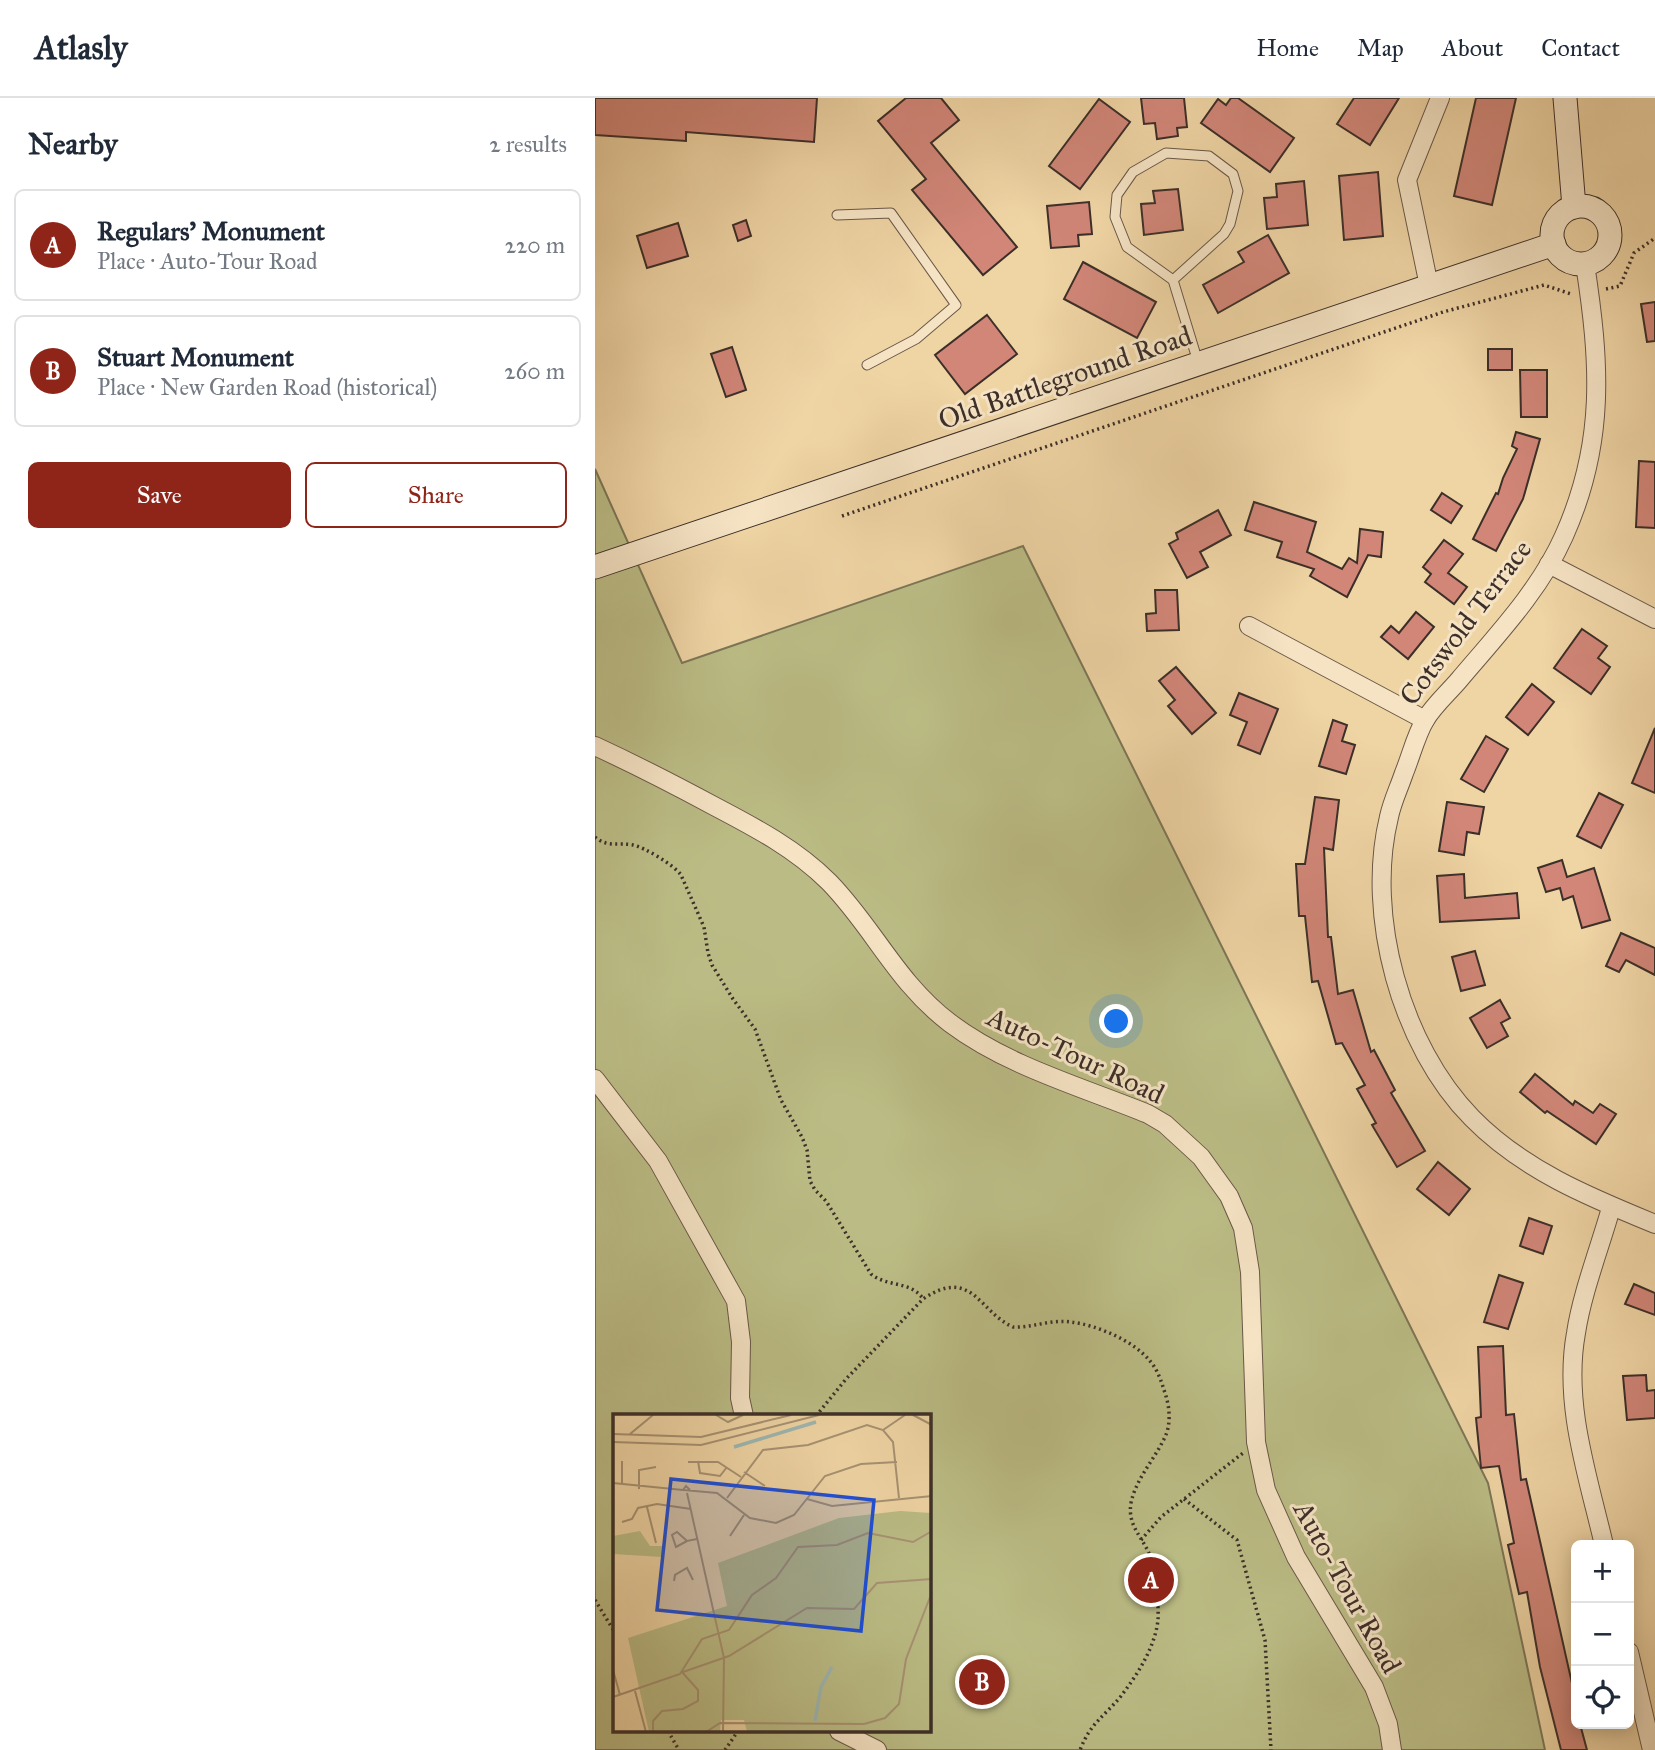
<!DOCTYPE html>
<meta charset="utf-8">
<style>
:root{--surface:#fff;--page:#f6f6f7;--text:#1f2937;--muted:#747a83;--line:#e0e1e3;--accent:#8f2418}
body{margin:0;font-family:"IM FELL Great Primer",serif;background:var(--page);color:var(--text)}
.controls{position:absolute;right:21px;bottom:21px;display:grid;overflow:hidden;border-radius:10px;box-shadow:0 4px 18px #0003}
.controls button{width:63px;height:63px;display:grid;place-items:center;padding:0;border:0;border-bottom:2px solid var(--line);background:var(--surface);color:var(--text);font:35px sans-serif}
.you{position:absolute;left:522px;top:924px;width:24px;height:24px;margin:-18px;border:5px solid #fff;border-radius:50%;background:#1a73e8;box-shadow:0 0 0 10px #1a73e833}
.badge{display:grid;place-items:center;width:46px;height:46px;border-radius:50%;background:var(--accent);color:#fff;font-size:23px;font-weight:700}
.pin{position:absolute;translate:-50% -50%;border:4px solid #fff;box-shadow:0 2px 7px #0006}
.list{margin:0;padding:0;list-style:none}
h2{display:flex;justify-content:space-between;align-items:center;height:91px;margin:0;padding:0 28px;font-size:30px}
h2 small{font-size:23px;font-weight:400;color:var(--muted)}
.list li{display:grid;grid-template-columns:46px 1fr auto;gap:21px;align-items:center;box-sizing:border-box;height:112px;margin:0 14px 14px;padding:0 14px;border:2px solid var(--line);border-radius:10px}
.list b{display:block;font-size:26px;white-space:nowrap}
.list p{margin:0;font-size:23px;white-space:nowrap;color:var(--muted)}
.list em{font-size:23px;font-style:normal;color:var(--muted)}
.actions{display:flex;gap:14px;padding:21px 28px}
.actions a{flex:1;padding:16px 0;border:2px solid var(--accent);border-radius:10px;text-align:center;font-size:24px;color:var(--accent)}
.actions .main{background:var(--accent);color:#fff}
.icon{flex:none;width:38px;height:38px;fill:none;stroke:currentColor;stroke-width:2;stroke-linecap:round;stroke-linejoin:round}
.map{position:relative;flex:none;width:1060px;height:1652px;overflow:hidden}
header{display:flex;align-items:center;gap:42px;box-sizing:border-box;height:98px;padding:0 35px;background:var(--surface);border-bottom:2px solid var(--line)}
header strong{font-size:33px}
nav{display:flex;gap:38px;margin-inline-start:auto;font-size:24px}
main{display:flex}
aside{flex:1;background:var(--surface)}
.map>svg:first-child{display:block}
.green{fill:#bbbc85;stroke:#7c7657;stroke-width:2;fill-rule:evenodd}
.building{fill:#d18678;stroke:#3c2f29;stroke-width:2}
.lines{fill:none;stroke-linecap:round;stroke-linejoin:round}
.lane-casing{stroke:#695848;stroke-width:11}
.street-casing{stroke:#695848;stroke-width:20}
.secondary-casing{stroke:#3c2f29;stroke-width:25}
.path{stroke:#3c2f29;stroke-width:3.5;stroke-dasharray:2 3.5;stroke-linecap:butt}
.lane{stroke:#f5e3c4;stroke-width:9}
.street{stroke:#f5e3c4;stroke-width:18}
.secondary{stroke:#f5e3c4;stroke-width:23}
.labels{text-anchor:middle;stroke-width:6;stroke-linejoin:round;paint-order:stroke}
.street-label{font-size:28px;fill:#3c2f29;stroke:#f5e3c4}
.inset-river{fill:none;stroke:#9db6b1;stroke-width:3.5}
.inset-road{fill:none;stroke:#a79273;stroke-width:2}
.view{fill:#1d4ed8;fill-opacity:0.15;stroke:#1d4ed8;stroke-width:3.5}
.inset-edge{fill:none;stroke:#3c2f29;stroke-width:3.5}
</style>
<header>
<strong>Atlasly</strong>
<nav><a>Home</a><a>Map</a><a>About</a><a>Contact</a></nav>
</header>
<main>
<aside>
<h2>Nearby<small>2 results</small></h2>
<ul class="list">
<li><span class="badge">A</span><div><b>Regulars' Monument</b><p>Place · Auto-Tour Road</p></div><em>220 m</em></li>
<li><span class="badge">B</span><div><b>Stuart Monument</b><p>Place · New Garden Road (historical)</p></div><em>260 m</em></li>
</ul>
<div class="actions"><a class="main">Save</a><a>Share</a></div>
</aside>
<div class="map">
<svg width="1060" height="1652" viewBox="0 0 1060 1652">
<rect width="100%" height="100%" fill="#efd4a4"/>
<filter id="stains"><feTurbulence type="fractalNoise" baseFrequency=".00286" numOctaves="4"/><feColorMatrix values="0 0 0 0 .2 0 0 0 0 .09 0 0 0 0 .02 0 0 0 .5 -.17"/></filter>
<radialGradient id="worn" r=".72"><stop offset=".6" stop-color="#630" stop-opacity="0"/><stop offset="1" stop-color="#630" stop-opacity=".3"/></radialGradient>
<path class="green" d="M0,371L87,565L428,448L893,1385L950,1652H0ZM19,1318H334V1633H19Z"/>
<g class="building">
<path d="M0,0H222L219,44L91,34V43L0,37Z"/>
<path d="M311,0H346L364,22L336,45L422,149L388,177L317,92L331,81L283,23Z"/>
<path d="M546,0H589L592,29L582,30L583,38L562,41L560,25L549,26Z"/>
<path d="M636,0H643L699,40L675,74L606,25L623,1L631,7Z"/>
<path d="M759,0H804L775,47L742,26Z"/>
<path d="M881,0H921L897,107L859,98Z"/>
<path d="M504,1L535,24L485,91L454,68Z"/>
<path d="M783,74L788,138L749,142L744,78Z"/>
<path d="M709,83L713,127L672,131L669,100L682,99L681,86Z"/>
<path d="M583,91L588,132L549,137L546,106L560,105L558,93Z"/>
<path d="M494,104L497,136L483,137L484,148L456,150L452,108Z"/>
<path d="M151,122L156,138L143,143L138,127Z"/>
<path d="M83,125L93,158L52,170L42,138Z"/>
<path d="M673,137L694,175L623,215L608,187L649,164L643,154Z"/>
<path d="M488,164L561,204L542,240L469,201Z"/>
<path d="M1060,204V243L1052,244L1046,206Z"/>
<path d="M392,217L422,256L370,296L340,257Z"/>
<path d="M137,249L151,292L131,299L116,256Z"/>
<rect x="893" y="251" width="24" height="21"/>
<path d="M925,272H952V319H926Z"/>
<path d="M921,334L945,341L928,401L901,453L878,441L901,395L903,396L908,380L922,351L917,348Z"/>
<path d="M1044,363L1060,364V430L1041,429Z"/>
<path d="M847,395L867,408L856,425L836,412Z"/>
<path d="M659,404L721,424L712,454L747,471L754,460L762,465L765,431L788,434L786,459L773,457L752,499L715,478L719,471L682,459L687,444L650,432Z"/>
<path d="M623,412L636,437L605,454L613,469L592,480L574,446L583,441L581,435Z"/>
<path d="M849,442L868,456L853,475L872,489L859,506L830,484L836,476L828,469Z"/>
<path d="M560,492H582L584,532L552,533L551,516L561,515Z"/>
<path d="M821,514L839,529L813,561L786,539L796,528L804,535Z"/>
<path d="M987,531L1012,548L1003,560L1015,569L996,596L959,570Z"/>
<path d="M581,569L621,615L597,636L573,608L580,602L564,583Z"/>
<path d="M937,586L959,604L933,637L911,619Z"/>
<path d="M644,595L683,611L665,656L643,647L652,624L635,617Z"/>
<path d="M738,622L752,627L747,643L760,647L751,676L724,668Z"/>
<path d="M1060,630V695L1037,685Z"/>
<path d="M891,638L913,651L889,694L866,681Z"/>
<path d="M1004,695L1028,707L1006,750L982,738Z"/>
<path d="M720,699L744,702L738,752L729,750L733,839H736L743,896L758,892L776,954L779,952L800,992L796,995L830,1053L802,1069L777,1027L781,1025L762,991L770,987L747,945L741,946L723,883L717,884L710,818H704L701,766H710Z"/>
<path d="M852,704L889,709L884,736L872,734L869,757L844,753Z"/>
<path d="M967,762L972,779L999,770L1015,822L987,830L978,798L968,802L965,790L951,794L943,770Z"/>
<path d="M869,776L870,800L922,795L924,820L845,824L842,778Z"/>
<path d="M1026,835L1060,850V877L1031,862L1024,874L1011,868Z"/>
<path d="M880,853L890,887L866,893L857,859Z"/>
<path d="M905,902L915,920L906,925L913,938L892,950L875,920Z"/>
<path d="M940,976L978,1007L980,1003L998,1015L1005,1006L1021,1016L1001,1046L952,1013L950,1015L925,994Z"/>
<path d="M843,1064L875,1091L854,1117L822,1091Z"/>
<path d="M934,1120L957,1128L948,1156L925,1148Z"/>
<path d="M904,1177L928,1185L913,1231L889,1224Z"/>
<path d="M1039,1186L1060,1195V1217L1030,1206Z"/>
<path d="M908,1248L911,1317L919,1316L926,1382L931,1381L981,1603V1626H985L992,1652H966L945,1569L932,1494L924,1496L913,1447L919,1445L904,1368L886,1370L881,1320L886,1319L883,1249Z"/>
<path d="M1051,1277L1052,1293L1060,1292V1320L1032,1322L1028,1278Z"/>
</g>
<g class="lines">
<defs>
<g id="lane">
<path d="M242,117L296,115L361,207L321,241L272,267"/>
<path d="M578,182L532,149L520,119L522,97L538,74L571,55L614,58L638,76L643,93L635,126L629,136L578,182L603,264"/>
</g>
<g id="street">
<path d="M990,166C1005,264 1011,344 969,438C945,492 902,537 864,582C853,595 839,607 830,622C821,637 816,658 809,675C804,690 797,704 794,719C770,817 806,948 877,1020C928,1072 994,1099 1060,1126"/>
<path d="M834,188L812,82L845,0"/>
<path d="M954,466L1060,521"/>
<path d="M654,528L830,622"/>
<path d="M0,648C41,667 80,687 119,708C161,730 201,751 234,784C279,830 301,884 355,925C412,968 487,989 553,1016L570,1026L606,1059L634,1098L648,1130L655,1174L661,1344L671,1392L701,1459L779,1589L793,1626L797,1652"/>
<path d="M0,981L63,1063L141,1203L146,1244L145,1300L149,1318"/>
<path d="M1009,1447C993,1378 968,1306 981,1235C987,1195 1005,1149 1016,1110"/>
<path d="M1034,1554L1057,1652"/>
<path d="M244,1633L282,1652"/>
</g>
<g id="secondary">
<path d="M970,0L979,109"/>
<circle cx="986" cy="137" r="29"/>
<path d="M0,469L959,146"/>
</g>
</defs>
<use href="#lane" class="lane-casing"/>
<use href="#street" class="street-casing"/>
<use href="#secondary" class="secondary-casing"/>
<g class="path">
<path d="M1011,191L1025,188L1039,155L1060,140"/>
<path d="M247,418L848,214L949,187L976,196"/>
<path d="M0,739C13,750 23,744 38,747C49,749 79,767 86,777L109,829L113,855L117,867L138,901L160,931L186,1002L207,1039L212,1052L215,1083L220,1092L231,1103L276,1176C291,1189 317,1183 328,1201"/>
<path d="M221,1318L251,1281L328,1201C377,1168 384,1214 418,1229C437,1230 456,1221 476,1224C502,1227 539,1243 555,1263C562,1271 566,1282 569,1292C574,1306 576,1320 572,1334C563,1358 541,1379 536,1405C532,1428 548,1439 555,1458C560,1473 564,1506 563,1522C560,1549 543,1576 526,1598C509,1619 496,1624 485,1652"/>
<path d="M589,1401L642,1442L670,1542L676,1652"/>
<path d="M546,1442L566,1419L648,1355"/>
<path d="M0,1502L19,1533"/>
<path d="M73,1633L84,1652"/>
<path d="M130,1652L143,1633"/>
</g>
<use href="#lane" class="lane"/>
<use href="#street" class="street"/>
<use href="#secondary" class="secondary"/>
</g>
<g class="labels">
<g class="street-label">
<text transform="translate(470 279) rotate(-19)" y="10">Old Battleground Road</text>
<text transform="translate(870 524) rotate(-53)" y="10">Cotswold Terrace</text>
<text transform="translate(481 957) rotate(25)" y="10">Auto-Tour Road</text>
<text transform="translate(753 1489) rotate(61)" y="10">Auto-Tour Road</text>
</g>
</g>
<g transform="translate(18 1316)">
<rect width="318" height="318" fill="#efd4a4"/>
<path d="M287,97L318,99V318H134L131,306H108L107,318H36L15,224L114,192L105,149L226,104ZM27,117L37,132H49V143L0,140V122Z" fill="#bbbc85"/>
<path class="inset-river" d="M121,33L203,8M202,307L208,273L219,253"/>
<path class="inset-road" d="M103,1L115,8L130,1M300,1L319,11M270,16L292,1M0,20L88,23L178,1M17,20L40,1M0,28L88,31L206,1M9,47V71M85,47L87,59L107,62L114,53M75,48H105L128,63M131,58L152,72M0,69L70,76M26,75V56L43,53M77,76L73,72L70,76L104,79L137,104L163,109L181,101L212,62L248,50L284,48M74,79L111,244L110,318M114,84L150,36L195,31L254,11L270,16L280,28L286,84M194,85L219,92L319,82M34,93L43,129M9,108L19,105L25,94L44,90L78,95M117,122L131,101M74,127L63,133L59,121L64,118L74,127L84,125M61,167L62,161L74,154L80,166M0,256L7,281M70,258L116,242L194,194L241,195L264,169L319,165M22,277L33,318M0,283L67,260L89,225L116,216L139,181L163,164L185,133L224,131L255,119L300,128L319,117M40,318V307L49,297L70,295L85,287V276L69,258M93,318L107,309L251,310L272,304L286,290L293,245L319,178"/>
<path class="view" d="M58,65L261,86L248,217L44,196Z"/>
<rect width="318" height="318" class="inset-edge"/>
</g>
<rect width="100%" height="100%" filter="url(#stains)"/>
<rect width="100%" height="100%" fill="url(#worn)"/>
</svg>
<div class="controls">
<button>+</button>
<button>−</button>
<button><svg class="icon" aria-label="locate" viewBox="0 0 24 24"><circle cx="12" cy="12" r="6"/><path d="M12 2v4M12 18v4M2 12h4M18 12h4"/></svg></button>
</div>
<div class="you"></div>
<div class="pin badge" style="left:556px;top:1482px">A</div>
<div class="pin badge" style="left:387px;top:1584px">B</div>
</div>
</main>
